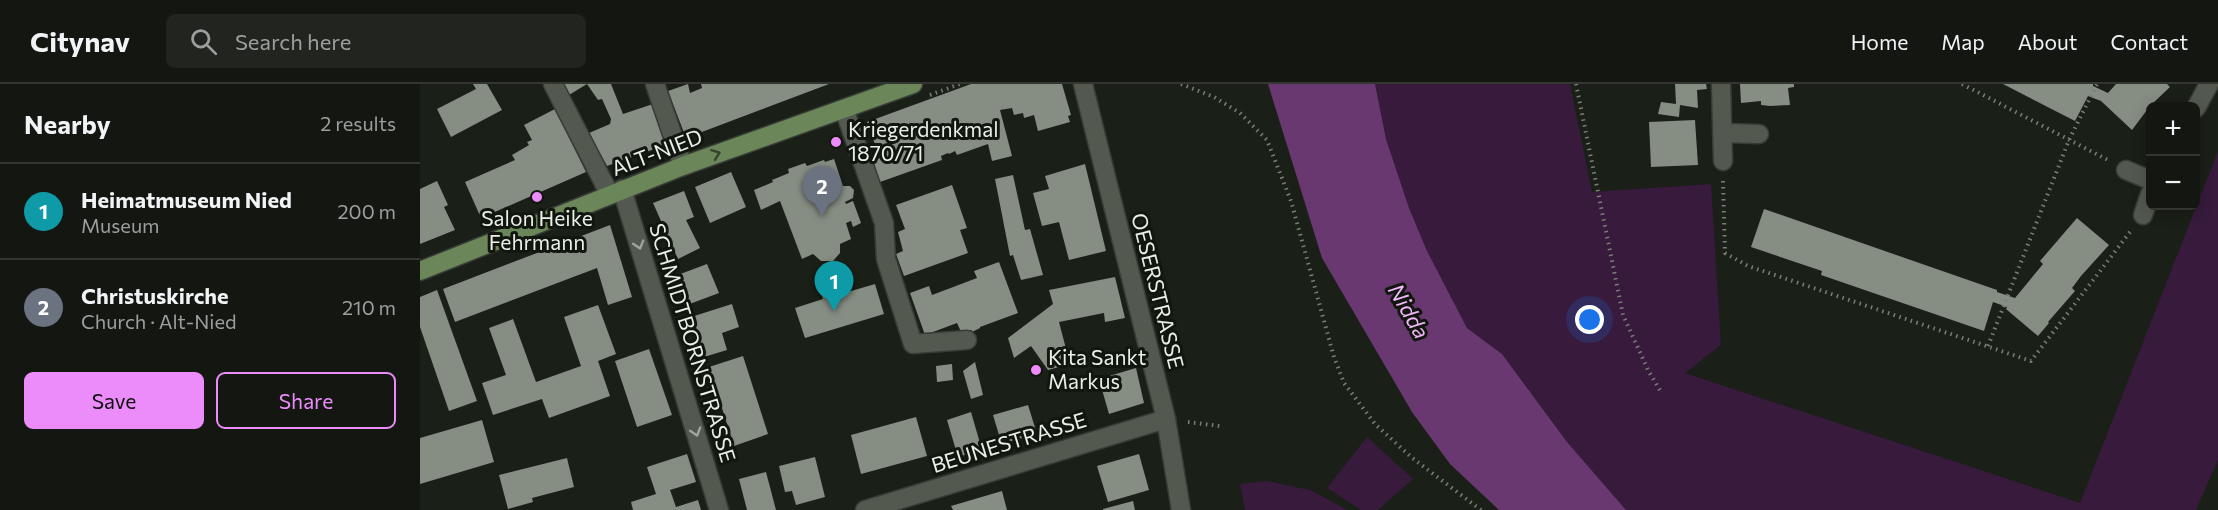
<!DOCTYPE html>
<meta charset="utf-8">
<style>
:root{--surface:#141711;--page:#21241f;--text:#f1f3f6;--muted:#9d9f9f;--line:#333631;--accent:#ec8cfb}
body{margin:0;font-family:Commissioner,sans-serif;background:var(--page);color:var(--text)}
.controls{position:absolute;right:18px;top:18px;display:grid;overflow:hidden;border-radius:9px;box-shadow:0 3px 15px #0003}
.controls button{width:54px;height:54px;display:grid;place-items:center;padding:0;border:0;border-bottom:2px solid var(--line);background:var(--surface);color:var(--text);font:30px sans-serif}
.you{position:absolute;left:1170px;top:236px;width:21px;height:21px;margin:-15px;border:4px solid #fff;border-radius:50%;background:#1a73e8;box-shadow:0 0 0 9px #1a73e833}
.badge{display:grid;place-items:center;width:39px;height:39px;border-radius:50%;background:var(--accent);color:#fff;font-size:20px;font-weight:700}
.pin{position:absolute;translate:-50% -50px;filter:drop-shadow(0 2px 3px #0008)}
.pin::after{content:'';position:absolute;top:32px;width:21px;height:18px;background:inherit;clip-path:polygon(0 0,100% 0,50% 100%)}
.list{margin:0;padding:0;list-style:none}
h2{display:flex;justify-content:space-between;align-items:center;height:78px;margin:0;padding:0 24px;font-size:26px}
h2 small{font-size:20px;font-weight:400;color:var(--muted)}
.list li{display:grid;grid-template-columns:39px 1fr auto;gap:18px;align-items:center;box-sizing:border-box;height:96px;padding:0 24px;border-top:2px solid var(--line)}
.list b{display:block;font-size:22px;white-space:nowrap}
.list p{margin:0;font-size:20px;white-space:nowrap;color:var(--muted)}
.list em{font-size:20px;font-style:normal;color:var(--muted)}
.actions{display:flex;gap:12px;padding:18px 24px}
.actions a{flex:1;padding:14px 0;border:2px solid var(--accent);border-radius:9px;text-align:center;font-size:21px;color:var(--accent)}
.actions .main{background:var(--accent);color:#111}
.icon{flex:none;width:33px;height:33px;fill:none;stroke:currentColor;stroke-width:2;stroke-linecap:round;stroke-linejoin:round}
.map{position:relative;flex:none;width:1798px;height:426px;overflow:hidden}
header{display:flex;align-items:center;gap:36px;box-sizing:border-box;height:84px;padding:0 30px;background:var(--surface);border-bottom:2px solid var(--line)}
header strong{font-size:28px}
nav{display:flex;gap:33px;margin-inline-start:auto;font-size:21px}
.search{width:420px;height:54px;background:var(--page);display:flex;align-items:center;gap:15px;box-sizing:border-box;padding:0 21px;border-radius:9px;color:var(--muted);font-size:22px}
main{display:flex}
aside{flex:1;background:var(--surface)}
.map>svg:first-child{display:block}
.green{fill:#371a3c}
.water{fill:#693871}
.building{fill:#868d83}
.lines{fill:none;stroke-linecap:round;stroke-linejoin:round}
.minor-casing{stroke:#383c36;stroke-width:21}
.major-casing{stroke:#383c36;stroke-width:21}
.path{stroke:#7a7e77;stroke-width:4;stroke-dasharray:1.5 4.5;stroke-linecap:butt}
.minor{stroke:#545950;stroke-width:18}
.major{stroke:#6b8759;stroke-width:18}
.oneway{stroke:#35432c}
.oneway2{stroke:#a0a49c}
.poi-dot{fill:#ec8cfb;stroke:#11160e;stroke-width:2}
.labels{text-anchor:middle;stroke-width:6;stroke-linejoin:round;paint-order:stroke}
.poi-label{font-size:21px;fill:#ebefe9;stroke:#11160e;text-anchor:start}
.street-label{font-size:21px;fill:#ebefe9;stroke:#11160e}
.water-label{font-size:22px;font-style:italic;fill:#f0b6f9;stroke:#11160e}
</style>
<header>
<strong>Citynav</strong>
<div class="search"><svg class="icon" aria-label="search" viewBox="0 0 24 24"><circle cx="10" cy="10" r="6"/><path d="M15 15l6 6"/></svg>Search here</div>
<nav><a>Home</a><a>Map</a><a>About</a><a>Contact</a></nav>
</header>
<main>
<aside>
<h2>Nearby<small>2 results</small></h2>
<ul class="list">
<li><span class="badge" style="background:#0f9aa8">1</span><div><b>Heimatmuseum Nied</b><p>Museum</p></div><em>200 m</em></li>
<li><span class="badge" style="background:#6b7280">2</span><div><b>Christuskirche</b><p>Church · Alt-Nied</p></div><em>210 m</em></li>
</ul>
<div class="actions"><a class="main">Save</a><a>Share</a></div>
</aside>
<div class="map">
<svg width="1798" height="426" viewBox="0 0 1798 426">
<rect width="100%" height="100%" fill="#1a1f17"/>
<g class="green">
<path d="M955,0H1150L1172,108L1291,100L1301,261L1265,289L1660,419L1798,67V376L1776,426H1206L1147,358L1082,270L1047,244L1007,167L989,124L966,55Z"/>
<path d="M947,353L993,395L958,426H941L907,404Z"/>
<path d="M847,397L890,406L928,426H825L820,400Z"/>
</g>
<path class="water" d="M848,0H955L966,55L989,124L1007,167L1047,244L1082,270L1147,358L1206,426H1079L1030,380L992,328L902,174Z"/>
<g class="building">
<path d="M53,0H67L82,26L31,53L17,25L56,5Z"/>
<path d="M143,0H191L203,30L239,18L254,58L187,82L169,49L190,40L191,35L182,15L178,16L167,0L149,11Z"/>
<path d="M268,0L270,9L282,4L281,0H409L266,54L248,7Z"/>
<path d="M551,0H642L651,31L648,32L650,38L618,47L614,31L604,34L603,29L594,31L592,24L580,26L592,72L572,77L568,60L537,71L535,67L529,70L528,69L521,72L522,76L460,98L452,77L460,74L447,38Z"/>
<path d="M1255,0H1286L1287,5L1277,6L1278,24L1260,21L1259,33L1238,30L1241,18L1256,20Z"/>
<path d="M1320,0H1374V3L1368,4L1370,21L1350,22L1341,21V17L1321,19Z"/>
<path d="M1583,0H1673V2L1688,9L1696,0H1747L1750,3L1730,22L1712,46L1681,17L1668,12L1655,37Z"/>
<path d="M135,25L166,88L61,134L45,98L95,76L92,71L109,61L107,58L112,56L104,41Z"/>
<path d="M1275,36L1278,81L1231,83L1229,38Z"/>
<path d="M414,75L423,102H430L434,106L433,114L425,118L426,120L433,117L441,139L433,143L431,137L426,139L431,155L420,160V169L413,177H401L393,170L382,175L360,117L341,126L334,106L353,98L352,96L369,89L368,85L385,79L387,82L404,76L405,78Z"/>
<path d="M665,80L686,167L649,176L639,138L622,142L613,109L629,105L625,92Z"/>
<path d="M311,88L326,123L290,139L275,103Z"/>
<path d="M593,91L605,146L610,145L623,191L601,196L593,171L590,172L575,95Z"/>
<path d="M17,97L28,121L24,123L35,146L0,160V105Z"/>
<path d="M532,101L547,144L540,146L548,169L484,192L476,170L483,167L478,148L485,145L476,121Z"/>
<path d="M264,107L274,133L266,136L280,164L258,175L233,119Z"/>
<path d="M1344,125L1577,206V208L1595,214L1623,180L1620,177L1657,134L1689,161L1661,192L1652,204L1655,207L1628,238L1629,239L1618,252L1586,225L1587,223L1573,218L1564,247L1401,191L1402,187L1331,163Z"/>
<path d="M190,141L212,213L188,221L177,184L35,238L23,205Z"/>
<path d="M579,178L598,229L560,243V244L552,248V246L542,250L537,239L505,251L490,209L509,202L512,211L557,194L554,187Z"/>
<path d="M287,180L299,209L267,221L255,192Z"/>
<path d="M695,193L705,234L685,238L684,229L639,238L650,280L628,286L611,262L594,274L588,254L633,220L629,206Z"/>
<path d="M455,200L464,230L385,254L375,224L403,215L401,207L419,201L421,210Z"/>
<path d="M17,206L57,317L29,327L0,243V213Z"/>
<path d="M312,220L319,243L302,249L307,266L284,273L271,233Z"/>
<path d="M178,221L196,270L178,277L190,312L129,334L122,315L73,331L62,299L86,291L69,244L93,235L116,298L161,282L144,233Z"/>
<path d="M229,265L252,331L217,343L195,277Z"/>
<path d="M323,272L348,350L314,362L289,283Z"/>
<path d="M555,278L563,311L551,315L543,287Z"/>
<path d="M532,280L533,296L517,298L516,282Z"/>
<path d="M716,284L724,319L689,330L679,295Z"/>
<path d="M608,321L617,350L588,358L585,349L579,351L573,331Z"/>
<path d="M551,328L562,366L538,373L527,336Z"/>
<path d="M496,333L507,372L441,390L431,351Z"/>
<path d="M62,336L74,378L0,400V354Z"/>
<path d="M267,370L276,398L250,406L256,423L278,416L281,426H213L211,418L236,410L227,383Z"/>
<path d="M719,370L729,406L688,418L677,382Z"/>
<path d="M395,373L405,413L376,421L372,407L365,408L359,382Z"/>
<path d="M147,374L154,403L112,414L113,418L88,425L79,391Z"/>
<path d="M346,388L356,426H327L319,395Z"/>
<path d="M582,407L587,426H533L531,422Z"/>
<path d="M713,417L715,426H683V425Z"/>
</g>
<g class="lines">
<defs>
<g id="minor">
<path d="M133,0L190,111"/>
<path d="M235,0L263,82"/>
<path d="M663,0L746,335L761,426"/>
<path d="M1301,0L1303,77"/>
<path d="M1776,24L1789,0"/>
<path d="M424,25L464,139L466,175L493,260L547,256"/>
<path d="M1303,49L1339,50"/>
<path d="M1706,86L1730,96"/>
<path d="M202,105L299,426"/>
<path d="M1723,131L1730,110"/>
<path d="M445,426L746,335"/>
</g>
<path id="major" d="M0,187L263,82L493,0"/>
</defs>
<use href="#minor" class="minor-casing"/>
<use href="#major" class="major-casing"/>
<g class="path">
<path d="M761,0L794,13L820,29L847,56L871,117L914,273L924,299L955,340L991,373L1061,426"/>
<path d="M1156,0L1203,231L1228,286L1241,308"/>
<path d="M1542,0L1688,76"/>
<path d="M510,11L540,0"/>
<path d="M1303,97L1305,169L1328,182L1611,277L1710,148"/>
<path d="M1568,262L1649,56L1677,0"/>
<path d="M768,338L800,342"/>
</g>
<use href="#minor" class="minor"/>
<use href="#major" class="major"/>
</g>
<defs><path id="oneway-chevron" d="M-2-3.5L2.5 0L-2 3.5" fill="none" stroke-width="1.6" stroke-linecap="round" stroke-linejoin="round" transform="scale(1.5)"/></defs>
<use class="oneway" href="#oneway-chevron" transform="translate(296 70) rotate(-20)"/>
<g class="oneway2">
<use href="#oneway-chevron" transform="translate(219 161) rotate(73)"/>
<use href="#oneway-chevron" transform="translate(276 348) rotate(73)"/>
</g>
<g class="poi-dot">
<circle cx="416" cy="58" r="6"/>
<circle cx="117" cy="113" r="6"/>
<circle cx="616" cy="286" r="6"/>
</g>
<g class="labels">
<g class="poi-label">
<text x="428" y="53">Kriegerdenkmal<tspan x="428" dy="24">1870/71</tspan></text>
<text x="117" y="142" text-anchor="middle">Salon Heike<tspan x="117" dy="24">Fehrmann</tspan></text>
<text x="628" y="281">Kita Sankt<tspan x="628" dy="24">Markus</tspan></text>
</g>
<g class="street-label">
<text transform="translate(237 69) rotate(-21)" y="7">ALT-NIED</text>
<text transform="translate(737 207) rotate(76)" y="7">OESERSTRASSE</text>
<text transform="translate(272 259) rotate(73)" y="7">SCHMIDTBORNSTRASSE</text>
<text transform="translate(589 359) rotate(-17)" y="7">BEUNESTRASSE</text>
</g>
<g class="water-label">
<text transform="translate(989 227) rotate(60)" y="8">Nidda</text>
</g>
</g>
</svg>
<div class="controls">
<button>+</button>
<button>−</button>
</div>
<div class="you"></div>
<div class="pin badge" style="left:414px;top:227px;background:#0f9aa8">1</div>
<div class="pin badge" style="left:402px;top:132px;background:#6b7280">2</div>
</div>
</main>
